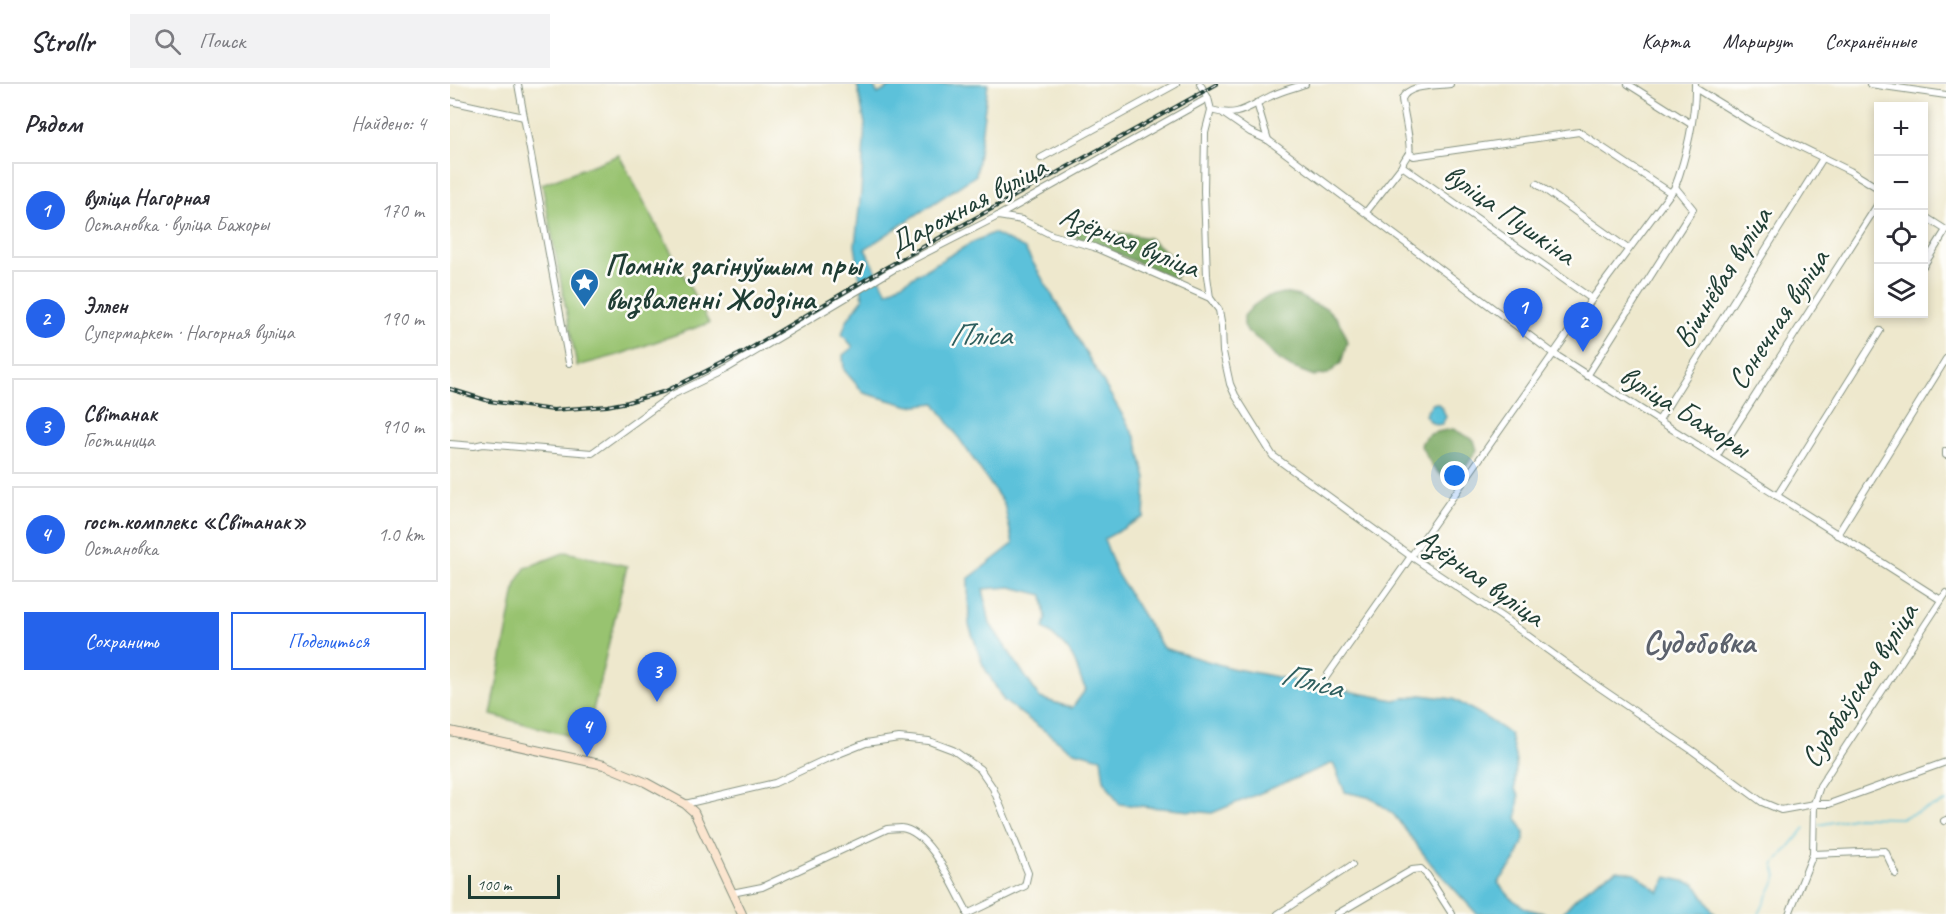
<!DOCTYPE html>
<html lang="ru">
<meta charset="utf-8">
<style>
:root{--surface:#fff;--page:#f2f2f3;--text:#2b2b33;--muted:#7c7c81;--line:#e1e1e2;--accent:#2563eb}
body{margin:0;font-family:Caveat,sans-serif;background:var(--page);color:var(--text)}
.controls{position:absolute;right:18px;top:18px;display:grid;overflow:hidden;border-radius:0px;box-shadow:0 3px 9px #0003}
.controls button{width:54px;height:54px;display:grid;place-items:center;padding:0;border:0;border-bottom:2px solid var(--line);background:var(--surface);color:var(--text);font:30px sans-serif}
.scale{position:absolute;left:18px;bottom:15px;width:92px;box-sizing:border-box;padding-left:6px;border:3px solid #1f3d34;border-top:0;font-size:16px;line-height:21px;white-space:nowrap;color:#1f3d34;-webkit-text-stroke:4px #fdfcf7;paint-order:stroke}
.you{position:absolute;left:1005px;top:392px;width:21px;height:21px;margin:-15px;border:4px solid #fff;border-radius:50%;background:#1a73e8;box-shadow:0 0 0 9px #1a73e833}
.badge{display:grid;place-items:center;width:39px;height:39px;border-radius:50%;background:var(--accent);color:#fff;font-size:20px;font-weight:700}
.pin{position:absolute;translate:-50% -50px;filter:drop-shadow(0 2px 3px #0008)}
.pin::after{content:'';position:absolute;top:32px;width:21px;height:18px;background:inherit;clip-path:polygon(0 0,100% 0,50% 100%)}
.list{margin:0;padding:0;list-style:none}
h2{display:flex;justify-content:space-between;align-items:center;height:78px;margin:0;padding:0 24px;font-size:26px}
h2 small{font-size:20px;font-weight:400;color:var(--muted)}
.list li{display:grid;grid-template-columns:39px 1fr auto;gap:18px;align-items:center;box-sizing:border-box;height:96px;margin:0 12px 12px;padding:0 12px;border:2px solid var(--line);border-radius:0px}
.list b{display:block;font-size:22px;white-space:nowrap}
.list p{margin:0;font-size:20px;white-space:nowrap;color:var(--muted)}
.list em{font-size:20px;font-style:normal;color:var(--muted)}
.actions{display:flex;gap:12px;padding:18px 24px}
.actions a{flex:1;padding:14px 0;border:2px solid var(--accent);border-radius:0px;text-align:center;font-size:21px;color:var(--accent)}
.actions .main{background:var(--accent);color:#fff}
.icon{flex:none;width:33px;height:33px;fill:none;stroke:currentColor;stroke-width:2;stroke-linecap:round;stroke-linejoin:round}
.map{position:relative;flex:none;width:1496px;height:830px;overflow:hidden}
header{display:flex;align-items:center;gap:36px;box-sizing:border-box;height:84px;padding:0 30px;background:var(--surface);border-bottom:2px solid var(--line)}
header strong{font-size:28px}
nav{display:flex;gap:33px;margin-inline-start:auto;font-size:21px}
.search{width:420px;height:54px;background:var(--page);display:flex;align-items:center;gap:15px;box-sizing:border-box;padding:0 21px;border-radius:0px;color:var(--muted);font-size:22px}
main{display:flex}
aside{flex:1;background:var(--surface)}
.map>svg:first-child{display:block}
.green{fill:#98c370;stroke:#5c8052;stroke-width:1.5}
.forest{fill:#7aa962;stroke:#4c734b;stroke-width:1.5}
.water{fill:#5cc1da;stroke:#3e7f87;stroke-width:1.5;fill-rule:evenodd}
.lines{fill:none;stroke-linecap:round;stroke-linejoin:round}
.stream{stroke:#5cc1da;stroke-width:1.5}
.street-casing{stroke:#869280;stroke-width:8}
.secondary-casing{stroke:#869280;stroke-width:10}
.street{stroke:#fff;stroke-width:6}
.secondary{stroke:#fbe5cf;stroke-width:8}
.rail-casing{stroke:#1f3d34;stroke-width:4}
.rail{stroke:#fdfcf7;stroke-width:1.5;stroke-dasharray:4.5;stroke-linecap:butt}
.labels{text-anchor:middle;stroke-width:5;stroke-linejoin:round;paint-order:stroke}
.street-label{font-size:30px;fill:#1f3d34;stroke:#fdfcf7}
.poi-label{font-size:30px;font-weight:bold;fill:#1f3d34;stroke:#fdfcf7;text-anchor:start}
.water-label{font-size:32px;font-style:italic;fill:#2e5e5e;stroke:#fdfcf7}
.neighbourhood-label{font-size:32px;font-weight:bold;fill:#5c626d;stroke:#fdfcf7}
</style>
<header>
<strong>Strollr</strong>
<div class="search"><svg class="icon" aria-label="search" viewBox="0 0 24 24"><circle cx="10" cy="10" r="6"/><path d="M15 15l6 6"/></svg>Поиск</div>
<nav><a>Карта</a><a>Маршрут</a><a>Сохранённые</a></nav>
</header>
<main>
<aside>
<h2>Рядом<small>Найдено: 4</small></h2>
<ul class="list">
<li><span class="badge">1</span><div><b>вуліца Нагорная</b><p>Остановка · вуліца Бажоры</p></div><em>170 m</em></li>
<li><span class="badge">2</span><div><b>Эллен</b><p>Супермаркет · Нагорная вуліца</p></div><em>190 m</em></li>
<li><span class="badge">3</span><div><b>Світанак</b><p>Гостиница</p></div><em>910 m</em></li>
<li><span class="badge">4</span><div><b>гост.комплекс «Світанак»</b><p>Остановка</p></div><em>1.0 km</em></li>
</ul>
<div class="actions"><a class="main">Сохранить</a><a>Поделиться</a></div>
</aside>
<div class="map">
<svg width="1496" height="830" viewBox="0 0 1496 830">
<rect width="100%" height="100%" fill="#fdfcf7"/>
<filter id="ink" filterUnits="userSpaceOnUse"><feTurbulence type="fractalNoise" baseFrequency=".0167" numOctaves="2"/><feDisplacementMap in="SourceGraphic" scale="12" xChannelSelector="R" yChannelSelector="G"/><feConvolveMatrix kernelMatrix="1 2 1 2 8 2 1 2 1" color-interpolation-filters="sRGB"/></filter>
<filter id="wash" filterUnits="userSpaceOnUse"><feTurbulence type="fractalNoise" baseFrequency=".008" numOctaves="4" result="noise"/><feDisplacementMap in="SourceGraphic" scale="24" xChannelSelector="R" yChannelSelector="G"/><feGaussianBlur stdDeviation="1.35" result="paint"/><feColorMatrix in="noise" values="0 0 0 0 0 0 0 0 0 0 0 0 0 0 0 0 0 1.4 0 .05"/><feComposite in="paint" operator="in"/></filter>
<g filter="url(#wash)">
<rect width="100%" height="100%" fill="#eee8cd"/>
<g class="green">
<path d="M169,71L259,239L168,271L127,282L92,100Z"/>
<path d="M116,468L177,482L136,656L41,631L66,500L75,484Z"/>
</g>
<g class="forest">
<path d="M631,142L699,154L733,182L725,195L647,161L626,154Z"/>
<path d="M833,209L849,212L866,221L876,224L887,235L894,247L897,259L891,279L878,290L864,292L841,283L825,273L813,259L798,248L794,241V232L803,222L816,213Z"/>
<path d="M1003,345L1024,356L1027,366L1007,396C987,396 979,377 971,362C973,348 991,347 1003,345Z"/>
</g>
<g class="water">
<path d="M407,0H422L428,10L445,0H538L526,91L415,165L437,208L523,158L543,149L575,165L686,354L696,395L694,433L654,455L667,490L713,564L781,584L944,616L971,611L1003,615L1030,630L1060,650L1066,677L1065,705L1069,711L1067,734L1074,748V756L1065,777L1048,799L1062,815L1077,825L1097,830H1027L982,781L944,731L922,714L895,708L883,679L762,729L669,720L654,696L651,674L621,666L554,617L533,581L519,541L518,495L563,460L554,420L485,319L460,322L414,309L394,286L393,271L403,263L392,250L397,236L413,215L405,161L411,108L415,40ZM561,503L593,511L596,535L594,544C606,554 619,564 625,578C629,587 630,597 636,605L622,624L590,614L540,540L533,505Z"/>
<path d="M985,319C992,320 994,328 996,333L992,340C983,343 981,338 975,331L981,321Z"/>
<path d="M1167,786L1185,789L1209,808L1217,793L1245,800L1265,830H1112C1127,810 1145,797 1167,786Z"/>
</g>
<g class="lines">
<g class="stream">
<path d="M1369,741L1407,733L1451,734L1496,718"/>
<path d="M1309,830L1327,792L1324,781L1355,744"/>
</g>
</g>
</g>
<g filter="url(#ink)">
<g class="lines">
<defs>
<g id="street">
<path d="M68,0L119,279"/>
<path d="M750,0L758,14"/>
<path d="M1178,0L1241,40"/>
<path d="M1420,0L1496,11"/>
<path d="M1245,4L1302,39L1400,87L1428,104"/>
<path d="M0,17L74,33"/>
<path d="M807,19L818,56"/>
<path d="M761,26L755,49L754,107L757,192L760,214L769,226L772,243L773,268L780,300L785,311L823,372L962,473L1052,533L1146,601L1243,667L1312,718L1331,726L1364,720H1379L1496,678"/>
<path d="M774,30L800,48L818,56L1104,270L1491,516"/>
<path d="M959,69L964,72L1129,48L1221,109"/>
<path d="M591,74L726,0"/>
<path d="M952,82L1142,215"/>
<path d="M1087,100L1178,165"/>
<path d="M916,128L952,82C953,76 956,74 959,69C962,62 953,25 952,15C958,0 985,2 1000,0"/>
<path d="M548,132L572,136L602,151L644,163L760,214"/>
<path d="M1474,132L1496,146L1474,181"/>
<path d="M1137,292L1243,125L1225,103"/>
<path d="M1209,336L1373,74"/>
<path d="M0,360L24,362L33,360L142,369L222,311L276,285L444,185L548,132L758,14L761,26C788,34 796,24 819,13C830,7 843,4 855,0"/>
<path d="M1496,367V371"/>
<path d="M1266,373L1428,120"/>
<path d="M1327,412L1430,247"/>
<path d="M1387,451L1496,275"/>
<path d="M874,596L1142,215L1225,103C1236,74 1246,31 1245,0"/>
<path d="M235,720L325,699L376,675L416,659L449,654L479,657L503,666L530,685L543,704L578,789L575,802L517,830"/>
<path d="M1494,737L1496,736"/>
<path d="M1363,770L1435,767L1446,790"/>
<path d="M282,809L312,803L437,745C441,745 446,744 451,744C481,747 504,805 518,829"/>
<path d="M828,830L902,781"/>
<path d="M887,830L962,786L971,785L977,791L1002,830"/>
<path d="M1339,830L1363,770L1364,720L1370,702L1496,509"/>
</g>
<path id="secondary" d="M0,647L154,681L195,698L235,720L244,728L292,830"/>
</defs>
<use href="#street" class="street-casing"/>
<use href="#secondary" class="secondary-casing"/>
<use href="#street" class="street"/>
<use href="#secondary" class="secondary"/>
<defs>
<path id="rail" d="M0,305L39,317L103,326L157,322L178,318L216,307L296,267L435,184L767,0"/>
</defs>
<use href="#rail" class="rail-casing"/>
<use href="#rail" class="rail"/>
</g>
</g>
<defs>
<symbol id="sight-pin" viewBox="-11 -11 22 30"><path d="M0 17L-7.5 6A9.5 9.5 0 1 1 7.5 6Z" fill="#1f6fb2" stroke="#fdfcf7"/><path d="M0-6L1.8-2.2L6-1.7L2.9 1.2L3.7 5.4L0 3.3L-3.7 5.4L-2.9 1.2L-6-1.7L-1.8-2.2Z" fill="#fff"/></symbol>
</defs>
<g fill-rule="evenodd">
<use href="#sight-pin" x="118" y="182" width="33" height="45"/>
</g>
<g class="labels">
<g class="street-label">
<text transform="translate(517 121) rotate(-28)" y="10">Дарожная вуліца</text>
<text transform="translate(1060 130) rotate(35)" y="10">вуліца Пушкіна</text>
<text transform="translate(680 157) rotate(22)" y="10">Азёрная вуліца</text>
<text transform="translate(1272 193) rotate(-58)" y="10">Вішнёвая вуліца</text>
<text transform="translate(1328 235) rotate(-57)" y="10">Сонечная вуліца</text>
<text transform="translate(1235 327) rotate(32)" y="10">вуліца Бажоры</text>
<text transform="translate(1031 493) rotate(35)" y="10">Азёрная вуліца</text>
<text transform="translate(1409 601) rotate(-57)" y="10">Судобаўская вуліца</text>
</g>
<g class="poi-label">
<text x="155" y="191">Помнік загінуўшым пры<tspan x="155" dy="34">вызваленні Жодзіна</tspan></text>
</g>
<g class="water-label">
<text x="530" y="261">Пліса</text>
<text transform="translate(862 596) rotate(14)" y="11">Пліса</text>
</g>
<g class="neighbourhood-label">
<text x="1249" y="569">Судобовка</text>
</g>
</g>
</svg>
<div class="controls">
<button>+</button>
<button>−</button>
<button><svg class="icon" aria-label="locate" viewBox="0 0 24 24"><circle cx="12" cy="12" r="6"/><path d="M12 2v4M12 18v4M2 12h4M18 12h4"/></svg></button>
<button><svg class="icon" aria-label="layers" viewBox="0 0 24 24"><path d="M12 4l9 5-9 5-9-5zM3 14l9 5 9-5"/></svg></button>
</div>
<div class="scale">100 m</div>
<div class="you"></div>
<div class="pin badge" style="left:1073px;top:254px">1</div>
<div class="pin badge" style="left:1133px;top:268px">2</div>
<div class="pin badge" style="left:207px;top:618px">3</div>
<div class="pin badge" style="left:137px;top:673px">4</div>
</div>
</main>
